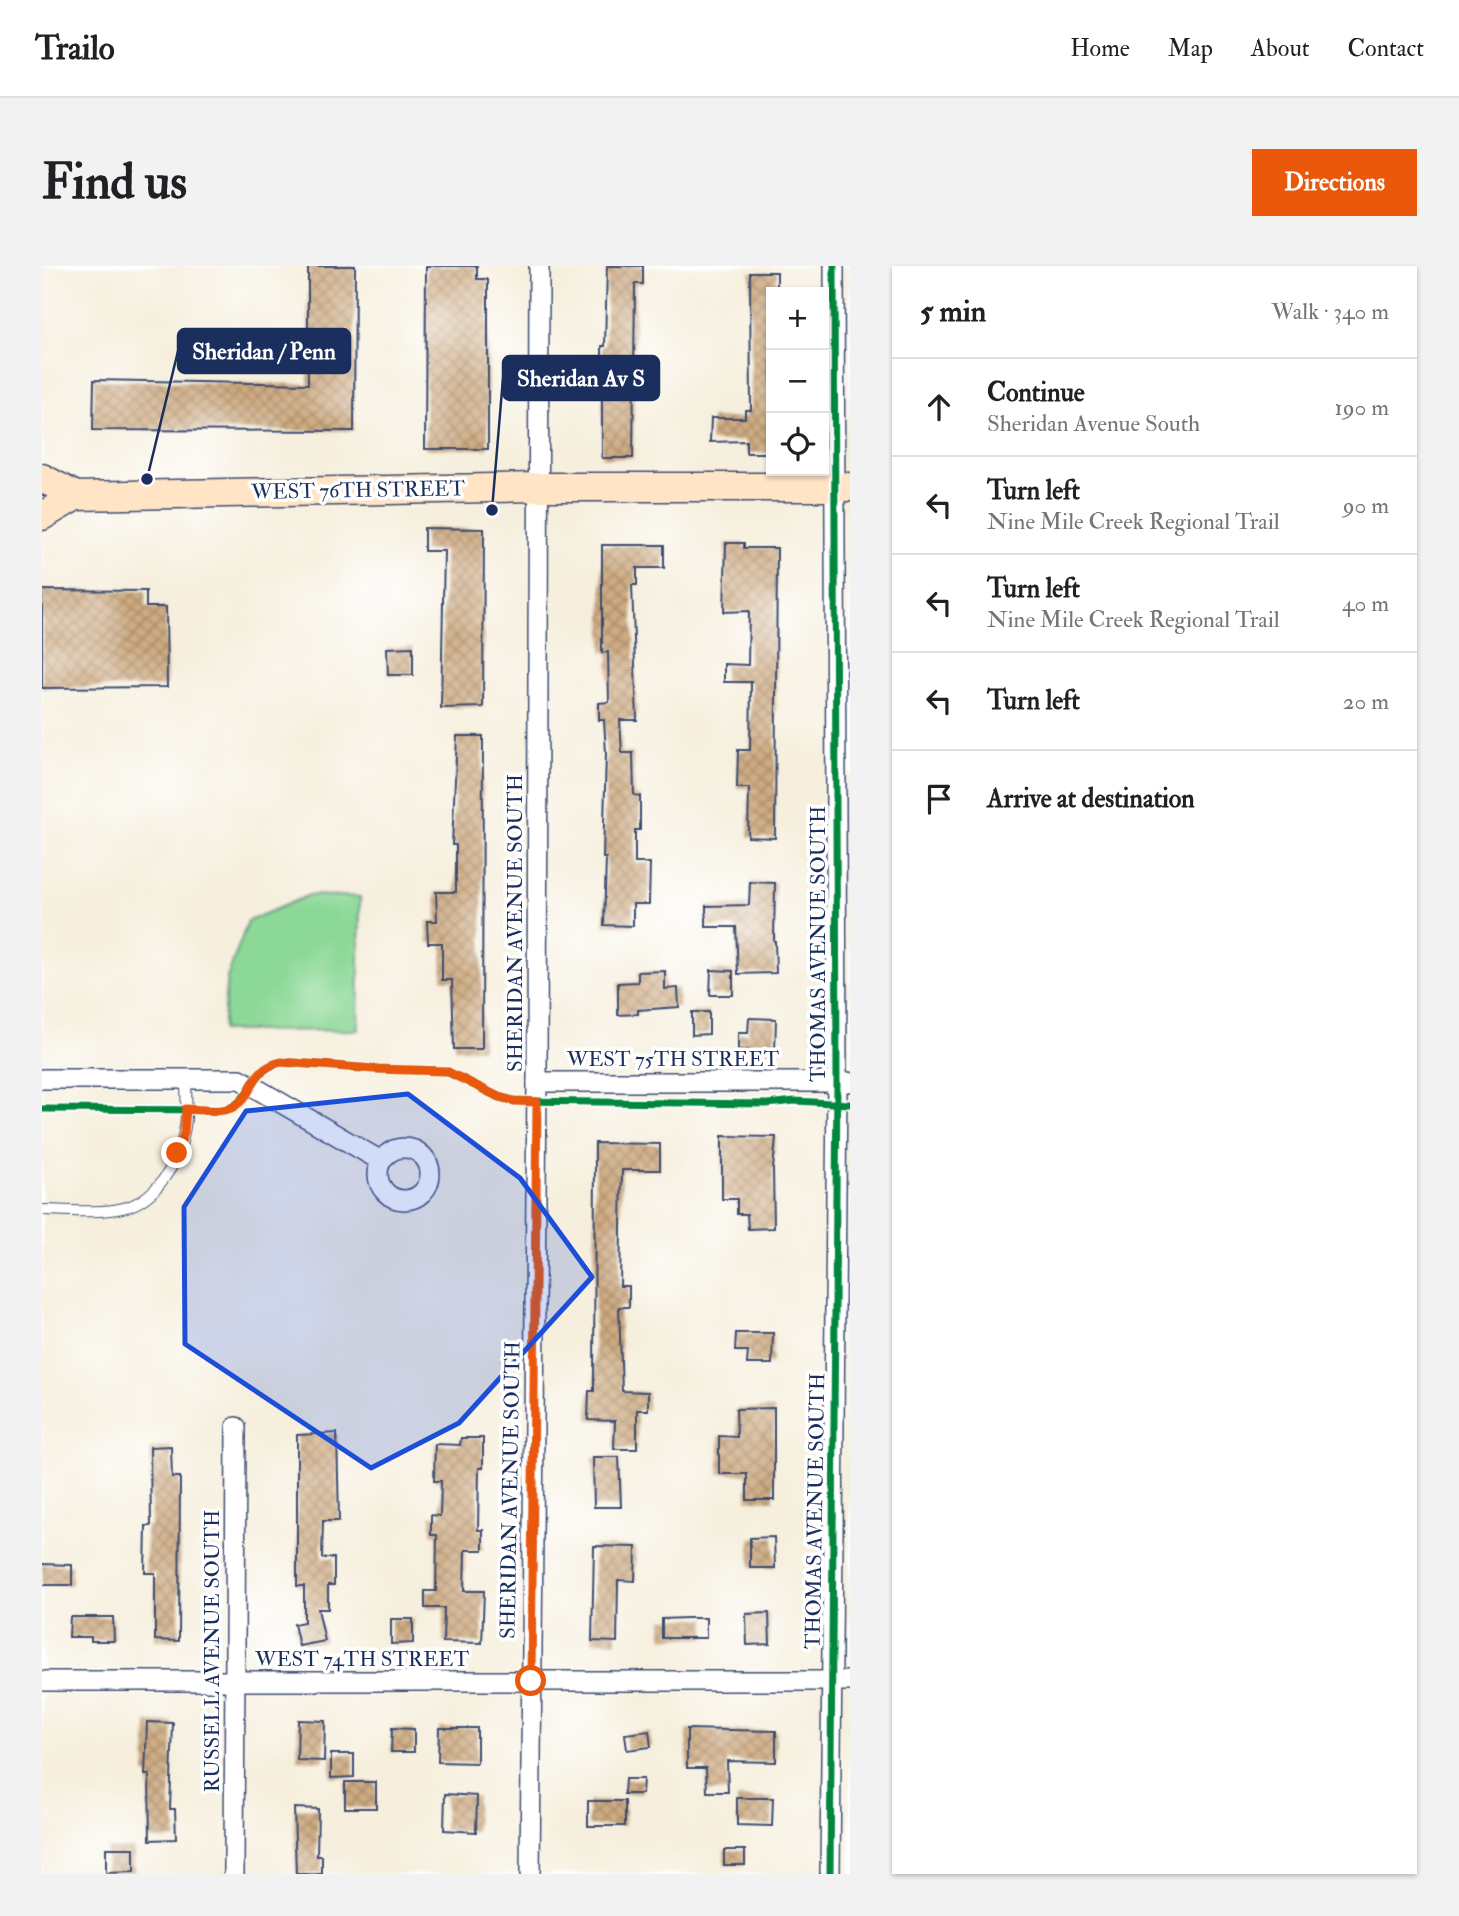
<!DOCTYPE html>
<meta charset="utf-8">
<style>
:root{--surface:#fff;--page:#f2f2f2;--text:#202124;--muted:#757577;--line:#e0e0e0;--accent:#ea580c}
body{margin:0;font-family:"IM FELL Double Pica",serif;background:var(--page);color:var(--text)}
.controls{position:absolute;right:21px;top:21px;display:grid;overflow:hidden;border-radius:0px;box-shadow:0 2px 5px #0004}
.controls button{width:63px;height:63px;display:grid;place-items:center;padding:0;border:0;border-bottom:2px solid var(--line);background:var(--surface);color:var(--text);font:35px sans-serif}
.stop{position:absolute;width:21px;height:21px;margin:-16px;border:5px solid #ea580c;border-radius:50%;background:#fff}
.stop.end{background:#ea580c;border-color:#fff;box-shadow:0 2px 7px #0008}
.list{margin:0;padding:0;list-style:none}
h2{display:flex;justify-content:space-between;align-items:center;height:91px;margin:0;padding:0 28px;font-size:30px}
h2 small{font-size:23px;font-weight:400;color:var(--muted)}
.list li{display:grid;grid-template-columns:46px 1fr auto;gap:21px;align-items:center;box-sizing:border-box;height:98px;padding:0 28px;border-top:2px solid var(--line)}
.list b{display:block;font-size:26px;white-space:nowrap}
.list p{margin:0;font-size:23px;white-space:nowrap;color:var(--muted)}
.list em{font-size:23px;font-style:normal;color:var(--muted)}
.icon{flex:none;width:38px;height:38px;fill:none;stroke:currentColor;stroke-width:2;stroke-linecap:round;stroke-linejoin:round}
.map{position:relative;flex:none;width:808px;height:1608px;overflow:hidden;border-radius:0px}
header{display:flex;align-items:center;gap:42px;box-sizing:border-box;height:98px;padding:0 35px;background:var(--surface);border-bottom:2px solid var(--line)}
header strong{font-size:33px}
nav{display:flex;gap:38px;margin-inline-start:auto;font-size:24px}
.intro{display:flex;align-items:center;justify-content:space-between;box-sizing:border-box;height:168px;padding:0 42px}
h1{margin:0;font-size:49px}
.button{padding:18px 32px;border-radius:0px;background:var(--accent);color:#fff;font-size:24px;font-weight:700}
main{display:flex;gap:42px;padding:0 42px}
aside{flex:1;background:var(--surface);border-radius:0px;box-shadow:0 2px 5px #0004}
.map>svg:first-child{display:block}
.garden{fill:#8cd896;stroke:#54847a;stroke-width:2}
.building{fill:url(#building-cross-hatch)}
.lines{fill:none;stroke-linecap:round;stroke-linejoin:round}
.lane-casing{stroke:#3c4c71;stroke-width:12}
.street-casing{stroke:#3c4c71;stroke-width:22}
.secondary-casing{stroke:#3c4c71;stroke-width:31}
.lane{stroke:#fff;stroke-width:10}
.street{stroke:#fff;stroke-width:19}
.secondary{stroke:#ffe4c6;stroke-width:28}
.cycleway-casing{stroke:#fff;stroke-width:11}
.cycleway{stroke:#00873e;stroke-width:7}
.route{stroke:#ea580c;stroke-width:9}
.marked{fill:#1d4ed8;fill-opacity:0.2;stroke:#1d4ed8;stroke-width:5;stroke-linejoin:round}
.labels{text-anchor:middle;stroke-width:7;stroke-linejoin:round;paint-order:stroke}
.street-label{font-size:21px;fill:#1b2f5e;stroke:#fff}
.leader{fill:none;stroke:#1b2f5e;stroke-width:2.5}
.callout-dot{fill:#1b2f5e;stroke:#fff;stroke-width:2.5}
.callout{fill:#1b2f5e;stroke:#1b2f5e;stroke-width:2.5}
.callout-label{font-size:23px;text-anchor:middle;font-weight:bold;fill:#fff}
</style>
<header>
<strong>Trailo</strong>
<nav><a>Home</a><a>Map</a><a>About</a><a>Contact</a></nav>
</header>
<div class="intro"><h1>Find us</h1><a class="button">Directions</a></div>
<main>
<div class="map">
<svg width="808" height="1608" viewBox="0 0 808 1608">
<defs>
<pattern id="building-cross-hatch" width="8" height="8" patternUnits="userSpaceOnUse" patternTransform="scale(1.75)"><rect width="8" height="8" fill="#cfab81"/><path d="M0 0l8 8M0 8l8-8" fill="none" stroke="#a78c6d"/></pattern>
</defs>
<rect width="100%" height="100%" fill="#fff"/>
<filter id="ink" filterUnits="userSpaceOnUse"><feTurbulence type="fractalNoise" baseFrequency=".0143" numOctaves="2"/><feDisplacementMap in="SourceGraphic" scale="14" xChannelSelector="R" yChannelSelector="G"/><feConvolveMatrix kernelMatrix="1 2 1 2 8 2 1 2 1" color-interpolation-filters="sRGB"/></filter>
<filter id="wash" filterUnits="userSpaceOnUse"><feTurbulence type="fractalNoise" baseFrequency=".00686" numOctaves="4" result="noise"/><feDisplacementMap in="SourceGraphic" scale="28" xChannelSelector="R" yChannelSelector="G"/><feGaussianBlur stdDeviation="1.57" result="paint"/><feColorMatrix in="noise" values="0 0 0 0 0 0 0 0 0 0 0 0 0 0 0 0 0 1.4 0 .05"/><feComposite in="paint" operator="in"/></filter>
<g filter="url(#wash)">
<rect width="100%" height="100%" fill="#f6efdd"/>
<path class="garden" d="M267,629L318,631L316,764L180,765L185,712L206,655Z"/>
<g id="blocks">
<g class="building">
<path d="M266,0H313L312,165L51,164L52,114L266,118Z"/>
<path d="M384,0H435V13H446V183H383Z"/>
<path d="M565,0H601V18H593L591,192H560V80H563Z"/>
<path d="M708,6H735V26H729V187H704V175L668,176L669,152H703V144H709Z"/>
<path d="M382,262L442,263L441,441L399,442L402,285H382Z"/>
<path d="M684,277H702V282H735L733,572L706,571L707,522H695L696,484H708L709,416H682V398L706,399L707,345L682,346Z"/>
<path d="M560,279H622V302H595V319H590L595,454H578L580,487H591L592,529L598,530V564H593V597H608L607,638H591V660L562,659L564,592H561L564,487L562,454H557V437L567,436L566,386L560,387Z"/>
<path d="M0,324L104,325V341H124L125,421L0,422Z"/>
<path d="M371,381V409H346L345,382Z"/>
<path d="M415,470H441L440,783H412L410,714H400V677H386L385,655H395L394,626H414V579H410Z"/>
<path d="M708,616L733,617L732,675H733L734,707L696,708L694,661H664V640L707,639Z"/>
<path d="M669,704L691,705V729H668Z"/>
<path d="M623,705V723L636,722L637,741L596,744V748L576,749V717L596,716V706Z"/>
<path d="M650,746H667V768L650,769Z"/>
<path d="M707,752L734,753L733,785L696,784V767H706Z"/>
<path d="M680,870L734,871L731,903L732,962L706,963L705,948H695V933H680Z"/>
<path d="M553,877L618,878V904H580L578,1020H587V1041H577L580,1125L606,1126V1144H595V1183H572L573,1155L546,1154L547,1125H552Z"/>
<path d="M694,1067H731L730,1098H705L706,1085H693Z"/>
<path d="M732,1142V1234H705V1208H677V1170L695,1171L694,1143Z"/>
<path d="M295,1167L297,1255H281L280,1292H292V1319H286V1343H276L283,1375L257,1380L252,1358L262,1356V1320H255V1169Z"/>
<path d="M419,1172H441V1202H437L436,1264H441V1284H423L422,1325H442L440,1377L401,1376L402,1342H383V1325H394L395,1269H389V1249L398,1250L399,1215H392L393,1178L418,1179Z"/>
<path d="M129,1180L130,1211H138L137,1375L113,1374V1307H103L104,1260H109L108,1181Z"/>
<path d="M551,1191H577L579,1241H552Z"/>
<path d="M732,1271L733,1302H708V1272Z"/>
<path d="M552,1280L594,1281L593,1315L576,1314L575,1376L550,1375Z"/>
<path d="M0,1298L30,1299V1319H0Z"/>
<path d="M727,1347L728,1378L705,1379L704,1348Z"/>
<path d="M28,1351H71L72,1375H49V1371H27Z"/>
<path d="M645,1352H664V1372H620V1353Z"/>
<path d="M349,1353H371V1377L349,1378Z"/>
<path d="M256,1454L283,1455L282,1495L255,1494Z"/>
<path d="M105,1456L131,1457L128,1543H133L134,1573L108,1574L107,1509H103Z"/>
<path d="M350,1462L372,1463V1486H349Z"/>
<path d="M397,1462H435V1497L396,1496Z"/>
<path d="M645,1463L734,1465V1496L685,1495L686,1526H665L664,1502H645Z"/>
<path d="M607,1465L609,1481L585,1484L583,1468Z"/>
<path d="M289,1488H312V1511L289,1512Z"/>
<path d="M583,1513H601L600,1528H582Z"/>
<rect x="303" y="1516" width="31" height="26"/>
<path d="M403,1528L435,1530L434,1566L402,1564Z"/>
<path d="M695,1532H731L730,1560L695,1559Z"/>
<rect x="546" y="1535" width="37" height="25"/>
<path d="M252,1542L276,1543L275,1590H280V1608H254Z"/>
<path d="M64,1582H92V1606L64,1607Z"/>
<rect x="682" y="1584" width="21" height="15"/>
</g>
</g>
</g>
<g filter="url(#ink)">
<use href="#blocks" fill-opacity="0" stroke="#3c4c71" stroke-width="2"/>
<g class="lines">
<defs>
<path id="lane" d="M0,944C26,944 55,948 81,942C113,935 137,897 142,866C146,849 144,830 144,812"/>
<g id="street">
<path d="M0,813H198L339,895"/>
<path d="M495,816H806"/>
<circle cx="362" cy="908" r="26"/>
<path d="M0,1415H808"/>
<path d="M192,1608L194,1161"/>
<path d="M488,1608L495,816L497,0"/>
<path d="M788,1608L795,816L792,0"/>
</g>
<g id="secondary">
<path d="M0,212L34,230"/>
<path d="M0,250L34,230L498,221H808"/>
</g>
</defs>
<use href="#lane" class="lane-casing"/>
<use href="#street" class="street-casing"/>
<use href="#secondary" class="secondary-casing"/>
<use href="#lane" class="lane"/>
<use href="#street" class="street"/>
<use href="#secondary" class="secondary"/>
<defs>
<g id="cycleway">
<path d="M0,843L183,844C211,835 207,804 239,796L333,803L404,805L457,831L472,835L725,838L753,835L808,838"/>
<path d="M788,1608L795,816L792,0"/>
</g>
</defs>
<use href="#cycleway" class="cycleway-casing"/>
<use href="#cycleway" class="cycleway"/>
</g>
</g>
<g class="lines" filter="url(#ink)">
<path class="route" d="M135,887L142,867L144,843C158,843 181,848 193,840C214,827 206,804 239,796L332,803L404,805L457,831L472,835L495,836L489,1415"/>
</g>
<path class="marked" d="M366,828L478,912L550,1011L417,1157L329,1202L143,1078L142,941L204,845Z"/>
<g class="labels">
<g class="street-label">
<text transform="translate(316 224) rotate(-1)" y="7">WEST 76TH STREET</text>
<text transform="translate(473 657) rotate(-90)" y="7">SHERIDAN AVENUE SOUTH</text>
<text transform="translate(776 678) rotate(-90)" y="7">THOMAS AVENUE SOUTH</text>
<text x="631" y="800">WEST 75TH STREET</text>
<text transform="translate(468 1224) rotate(-89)" y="7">SHERIDAN AVENUE SOUTH</text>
<text transform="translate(773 1245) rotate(-89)" y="7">THOMAS AVENUE SOUTH</text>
<text transform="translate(170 1385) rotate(-90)" y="7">RUSSELL AVENUE SOUTH</text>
<text x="320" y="1400">WEST 74TH STREET</text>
</g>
</g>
<path class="leader" d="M105 213L136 85M450 244L461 112"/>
<g class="callout-dot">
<circle cx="105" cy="213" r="7"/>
<circle cx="450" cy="244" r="7"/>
</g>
<g class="callout">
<rect x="136" y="63" width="172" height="44" rx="7"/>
<rect x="461" y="90" width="156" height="44" rx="7"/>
</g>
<g class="callout-label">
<text x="222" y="93">Sheridan / Penn</text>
<text x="539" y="120">Sheridan Av S</text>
</g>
</svg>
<div class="controls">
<button>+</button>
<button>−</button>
<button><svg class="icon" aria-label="locate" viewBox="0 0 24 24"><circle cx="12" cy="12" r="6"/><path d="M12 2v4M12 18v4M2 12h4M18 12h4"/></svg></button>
</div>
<div class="stop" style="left:489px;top:1415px"></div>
<div class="stop end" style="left:135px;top:887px"></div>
</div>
<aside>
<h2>5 min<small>Walk · 340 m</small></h2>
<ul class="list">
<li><svg class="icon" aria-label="ahead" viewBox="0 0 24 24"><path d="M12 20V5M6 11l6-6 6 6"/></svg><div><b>Continue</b><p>Sheridan Avenue South</p></div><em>190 m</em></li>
<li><svg class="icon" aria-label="left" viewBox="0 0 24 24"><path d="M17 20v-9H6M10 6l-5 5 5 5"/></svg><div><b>Turn left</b><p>Nine Mile Creek Regional Trail</p></div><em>90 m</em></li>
<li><svg class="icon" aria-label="left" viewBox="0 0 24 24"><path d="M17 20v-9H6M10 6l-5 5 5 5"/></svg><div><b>Turn left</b><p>Nine Mile Creek Regional Trail</p></div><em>40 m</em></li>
<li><svg class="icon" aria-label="left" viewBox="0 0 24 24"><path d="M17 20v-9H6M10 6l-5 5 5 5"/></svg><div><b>Turn left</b></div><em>20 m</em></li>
<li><svg class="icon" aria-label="arrive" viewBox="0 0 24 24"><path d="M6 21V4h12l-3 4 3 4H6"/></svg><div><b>Arrive at destination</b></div></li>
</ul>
</aside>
</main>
